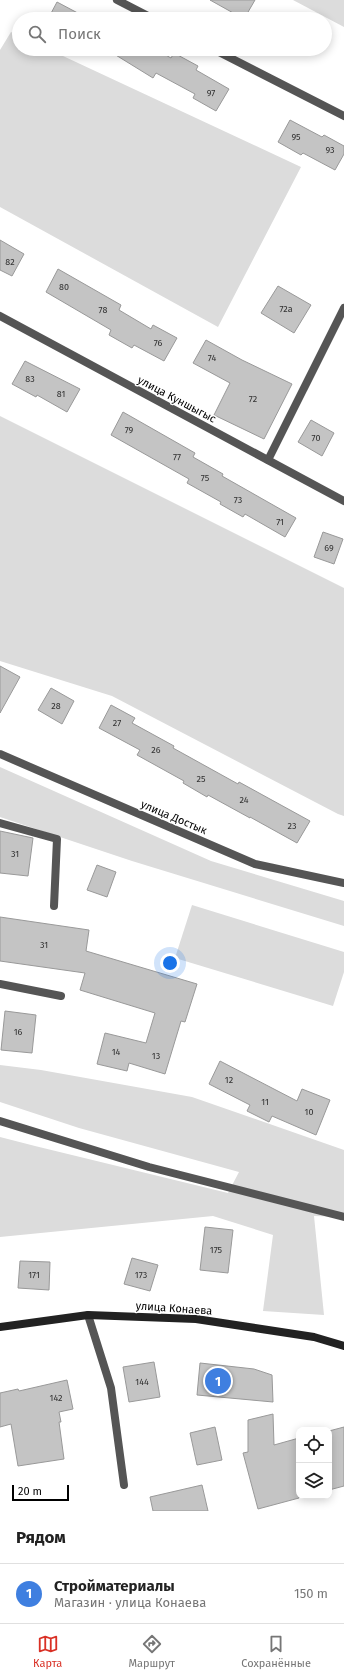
<!DOCTYPE html>
<html lang="ru">
<meta charset="utf-8">
<style>
:root{--surface:#fff;--page:#f2f2f2;--text:#222;--muted:#767676;--line:#e0e0e0;--accent:#d93025}
body{margin:0;font-family:"Fira Sans",sans-serif;background:var(--page);color:var(--text)}
.controls{position:absolute;right:12px;bottom:12px;display:grid;overflow:hidden;border-radius:8px;box-shadow:0 2px 10px #0003}
.controls button{width:36px;height:36px;display:grid;place-items:center;padding:0;border:0;border-bottom:1px solid var(--line);background:var(--surface);color:var(--text);font:20px sans-serif}
.scale{position:absolute;left:12px;bottom:10px;width:57px;box-sizing:border-box;padding-left:4px;border:2px solid #000;border-top:0;font-size:11px;line-height:14px;white-space:nowrap;color:#000;-webkit-text-stroke:3px #fff;paint-order:stroke}
.you{position:absolute;left:170px;top:963px;width:14px;height:14px;margin:-10px;border:3px solid #fff;border-radius:50%;background:#1a73e8;box-shadow:0 0 0 6px #1a73e833}
.badge{display:grid;place-items:center;width:26px;height:26px;border-radius:50%;background:var(--accent);color:#fff;font-size:13px;font-weight:700}
.pin{position:absolute;translate:-50% -50%;border:2px solid #fff;box-shadow:0 1px 4px #0006}
.list{margin:0;padding:0;list-style:none}
h2{display:flex;justify-content:space-between;align-items:center;height:52px;margin:0;padding:0 16px;font-size:17px}
h2 small{font-size:13px;font-weight:400;color:var(--muted)}
.list li{display:grid;grid-template-columns:26px 1fr auto;gap:12px;align-items:center;box-sizing:border-box;height:60px;padding:0 16px;border-top:1px solid var(--line)}
.list b{display:block;font-size:15px;white-space:nowrap}
.list p{margin:0;font-size:13px;white-space:nowrap;color:var(--muted)}
.list em{font-size:13px;font-style:normal;color:var(--muted)}
.icon{flex:none;width:22px;height:22px;fill:none;stroke:currentColor;stroke-width:2;stroke-linecap:round;stroke-linejoin:round}
.map{position:relative;flex:none;width:344px;height:1511px;overflow:hidden}
.search{position:absolute;background:var(--surface);box-shadow:0 2px 10px #0003;left:12px;right:12px;top:12px;height:44px;display:flex;align-items:center;gap:10px;box-sizing:border-box;padding:0 14px;border-radius:22px;color:var(--muted);font-size:15px}
.sheet{height:112px;background:var(--surface)}
nav{display:flex;justify-content:space-around;align-items:center;box-sizing:border-box;height:56px;border-top:1px solid var(--line);background:var(--surface);font-size:11px;color:var(--muted)}
nav a{display:grid;justify-items:center;gap:2px}
nav .on{color:var(--accent)}
.map>svg:first-child{display:block}
.green{fill:#dcdcdc}
.building{fill:#c4c4c4;stroke:#999}
.lines{fill:none;stroke-linecap:round;stroke-linejoin:round}
.service{stroke:#555;stroke-width:8}
.minor{stroke:#555;stroke-width:8}
.secondary{stroke:#222;stroke-width:8}
.labels{text-anchor:middle;stroke-width:3;stroke-linejoin:round;paint-order:stroke}
.number-label{font-size:9px;fill:#313131}
.street-label{font-size:11px;fill:#000;stroke:#fff}
</style>
<div class="map">
<svg width="344" height="1511" viewBox="0 0 344 1511">
<rect width="100%" height="100%" fill="#fff"/>
<g class="green">
<path d="M293,0H344V27Z"/>
<path d="M11,32L19,36V49H48L301,167L218,327L0,207V50Z"/>
<path d="M0,416L344,588V816L338,814L112,696L0,661Z"/>
<path d="M0,767L211,861L344,901V926L132,861L0,817Z"/>
<path d="M192,905L344,952V972L333,1006L175,958Z"/>
<path d="M0,1065L41,1070L192,1097L344,1150V1217L314,1216L324,1315L263,1311L273,1235L213,1216L0,1237V1137L35,1146L228,1193L239,1172L79,1128L0,1102Z"/>
</g>
<g class="building">
<path d="M210,0H255L244,19Z"/>
<path d="M57,2L89,19H48Z"/>
<path d="M106,49H155L171,58L174,53L198,66L196,70L229,89L216,111L193,98L195,94L156,73L153,78Z"/>
<path d="M290,120L322,137L324,135L344,146V154L335,170L303,153L301,155L278,142Z"/>
<path d="M0,240L24,254L12,276L0,270Z"/>
<path d="M58,269L121,305L119,310L151,329L153,325L177,338L164,361L134,345L132,348L109,335L111,330L46,292Z"/>
<path d="M278,286L311,305L294,333L261,313Z"/>
<path d="M206,340L242,360L292,384L264,439L214,415L230,383L193,363Z"/>
<path d="M25,361L80,389L67,412L37,395L36,397L12,384Z"/>
<path d="M123,412L195,453L193,457L223,474L222,476L296,518L285,537L245,514L243,517L220,504L221,502L187,483L189,479L111,435Z"/>
<path d="M311,420L334,433L322,456L298,442Z"/>
<path d="M323,532L343,539L334,564L314,557Z"/>
<path d="M0,666L20,677L0,713Z"/>
<path d="M51,688L74,701L62,724L38,710Z"/>
<path d="M111,705L135,718L132,723L174,746L173,748L238,784L239,782L310,821L297,843L250,817V818L208,795L207,797L183,783L184,781L137,755L140,750L99,728Z"/>
<path d="M0,831L33,838L28,876L0,873Z"/>
<path d="M97,865L116,872L107,897L87,890Z"/>
<path d="M0,917L89,930L86,951L197,984L185,1022L181,1021L165,1074L129,1063L127,1071L97,1064L105,1033L146,1043L155,1013L80,990L85,973L0,961Z"/>
<path d="M5,1011L36,1015L32,1053L1,1050Z"/>
<path d="M220,1061L297,1101L302,1089L330,1100L316,1135L272,1116L269,1122L247,1111L250,1105L209,1084Z"/>
<path d="M205,1227L233,1230L228,1273L200,1270Z"/>
<path d="M132,1258L158,1265L150,1291L124,1284Z"/>
<path d="M20,1261L50,1262L49,1290L18,1288Z"/>
<path d="M154,1362L160,1397L129,1402L123,1367Z"/>
<path d="M200,1363L254,1369L272,1375L273,1402L197,1395Z"/>
<path d="M67,1380L73,1409L59,1412L61,1422H59L64,1459L18,1466L11,1424L0,1427V1393L18,1389L19,1391Z"/>
<path d="M273,1414L274,1445L299,1438V1498L258,1509L243,1453L248,1452V1420Z"/>
<path d="M215,1427L222,1460L197,1465L190,1433Z"/>
<path d="M344,1427V1486L329,1490V1431Z"/>
<path d="M202,1485L208,1511H153L150,1497Z"/>
</g>
<g class="lines">
<g class="service">
<path d="M0,823L57,839L54,906"/>
<path d="M0,984L61,996"/>
</g>
<g class="minor">
<path d="M117,0L154,19"/>
<path d="M213,49L344,116"/>
<path d="M0,316L344,501"/>
<path d="M268,460L344,308"/>
<path d="M0,754L255,864L344,883"/>
<path d="M0,1121L149,1167L344,1217"/>
<path d="M88,1315L111,1388L124,1485"/>
</g>
<path class="secondary" d="M0,1327L88,1315L196,1319L314,1337L344,1346"/>
</g>
<g class="labels">
<g class="number-label">
<text x="211" y="96">97</text>
<text x="296" y="140">95</text>
<text x="330" y="153">93</text>
<text x="10" y="265">82</text>
<text x="64" y="290">80</text>
<text x="286" y="312">72а</text>
<text x="103" y="313">78</text>
<text x="158" y="346">76</text>
<text x="212" y="361">74</text>
<text x="30" y="382">83</text>
<text x="61" y="397">81</text>
<text x="253" y="402">72</text>
<text x="129" y="433">79</text>
<text x="316" y="441">70</text>
<text x="177" y="460">77</text>
<text x="205" y="481">75</text>
<text x="238" y="503">73</text>
<text x="280" y="525">71</text>
<text x="329" y="551">69</text>
<text x="56" y="709">28</text>
<text x="117" y="726">27</text>
<text x="156" y="753">26</text>
<text x="201" y="782">25</text>
<text x="244" y="803">24</text>
<text x="292" y="829">23</text>
<text x="15" y="857">31</text>
<text x="44" y="948">31</text>
<text x="18" y="1035">16</text>
<text x="116" y="1055">14</text>
<text x="156" y="1059">13</text>
<text x="229" y="1083">12</text>
<text x="265" y="1105">11</text>
<text x="309" y="1115">10</text>
<text x="216" y="1253">175</text>
<text x="34" y="1278">171</text>
<text x="141" y="1278">173</text>
<text x="142" y="1385">144</text>
<text x="56" y="1401">142</text>
</g>
<g class="street-label">
<text transform="translate(177 399) rotate(28)" y="4">улица Куншыгыс</text>
<text transform="translate(174 817) rotate(23)" y="4">улица Достык</text>
<text transform="translate(174 1308) rotate(4)" y="4">улица Конаева</text>
</g>
</g>
</svg>
<div class="controls">
<button><svg class="icon" aria-label="locate" viewBox="0 0 24 24"><circle cx="12" cy="12" r="6"/><path d="M12 2v4M12 18v4M2 12h4M18 12h4"/></svg></button>
<button><svg class="icon" aria-label="layers" viewBox="0 0 24 24"><path d="M12 4l9 5-9 5-9-5zM3 14l9 5 9-5"/></svg></button>
</div>
<div class="scale">20 m</div>
<div class="you"></div>
<div class="pin badge" style="left:218px;top:1381px;background:#3f7fe0">1</div>
<div class="search"><svg class="icon" aria-label="search" viewBox="0 0 24 24"><circle cx="10" cy="10" r="6"/><path d="M15 15l6 6"/></svg>Поиск</div>
</div>
<section class="sheet">
<h2>Рядом<small></small></h2>
<ul class="list">
<li><span class="badge" style="background:#3f7fe0">1</span><div><b>Стройматериалы</b><p>Магазин · улица Конаева</p></div><em>150 m</em></li>
</ul>
</section>
<nav>
<a class="on"><svg class="icon" aria-label="map" viewBox="0 0 24 24"><path d="M3 6l6-2 6 2 6-2v14l-6 2-6-2-6 2zM9 4v14M15 6v14"/></svg>Карта</a>
<a><svg class="icon" aria-label="directions" viewBox="0 0 24 24"><path d="M12 3l9 9-9 9-9-9zM9 14v-3h6M13 9l2 2-2 2"/></svg>Маршрут</a>
<a><svg class="icon" aria-label="saved" viewBox="0 0 24 24"><path d="M7 4h10v16l-5-4-5 4z"/></svg>Сохранённые</a>
</nav>
